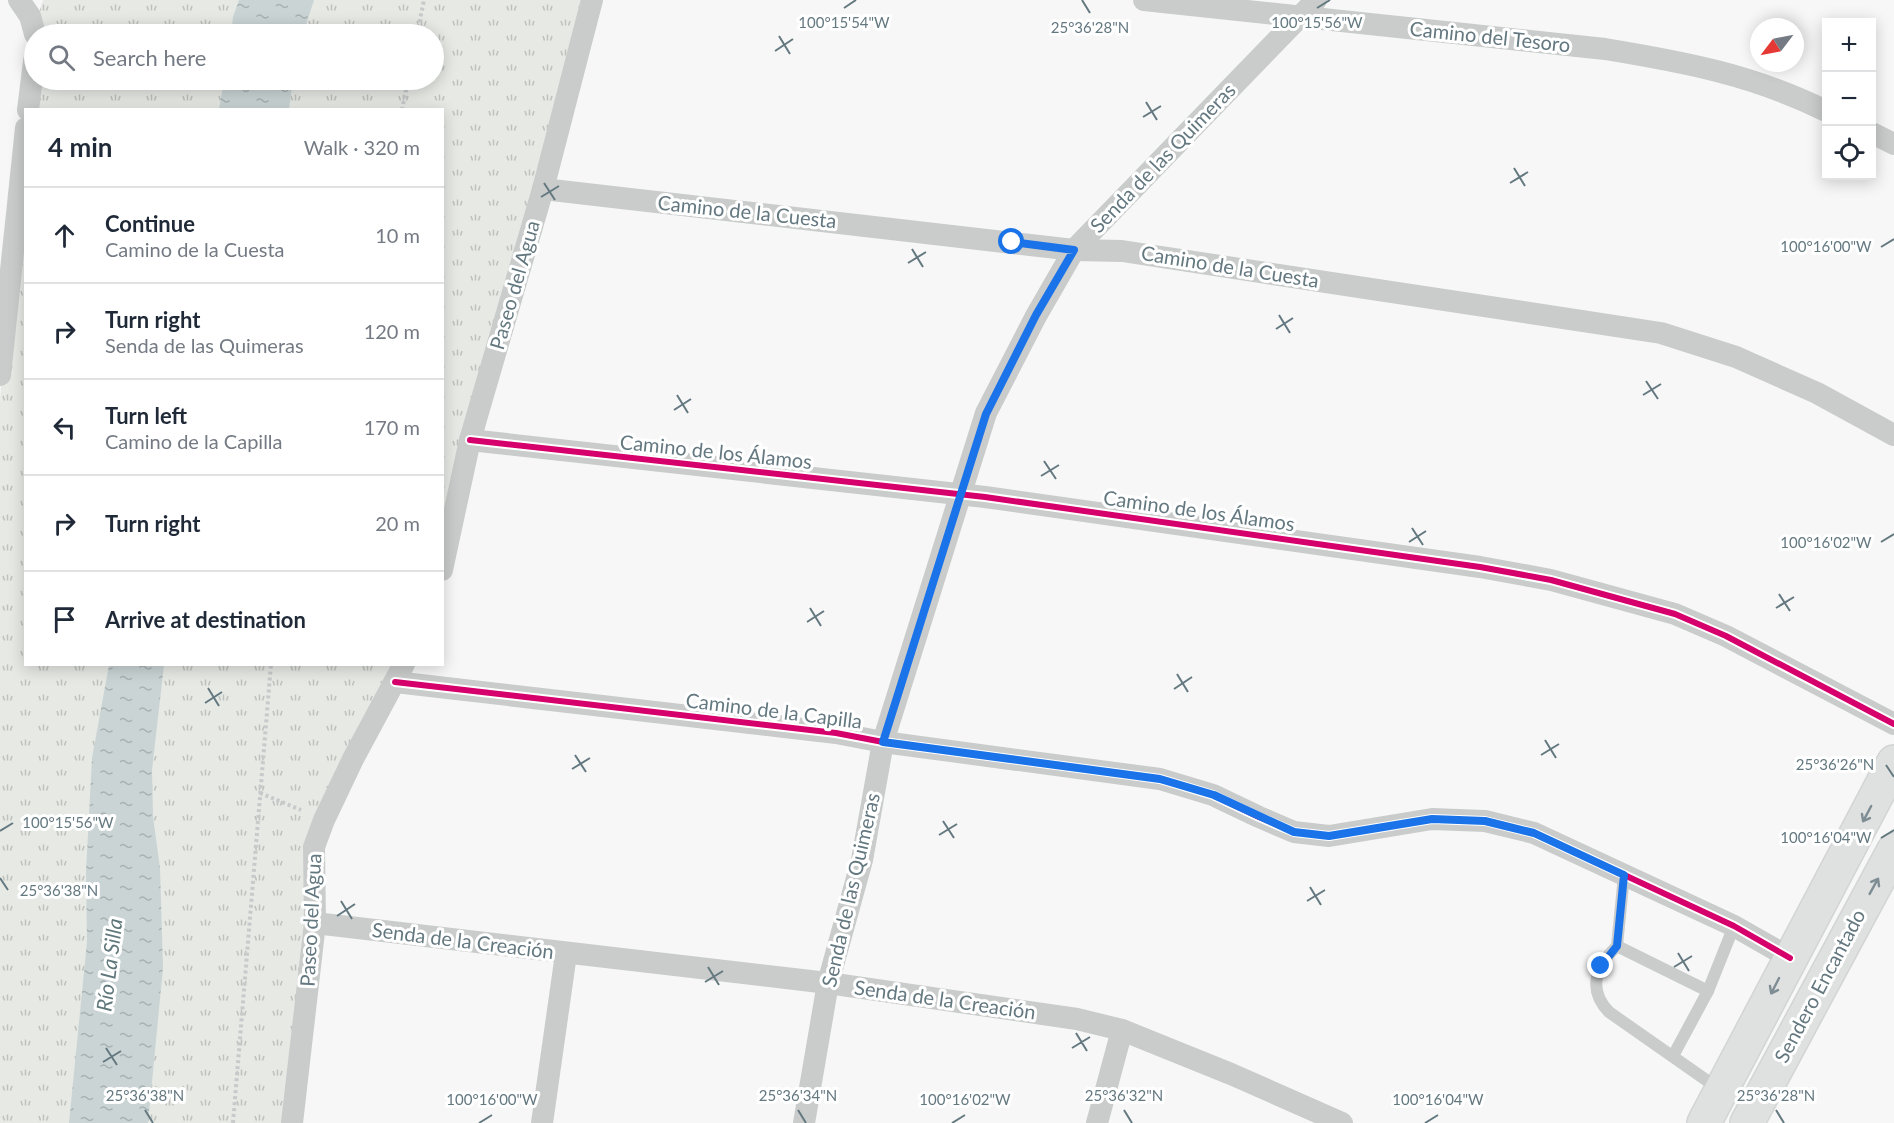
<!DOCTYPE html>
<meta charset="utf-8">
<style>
:root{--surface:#fff;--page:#f6f6f7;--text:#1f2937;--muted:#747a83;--line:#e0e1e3}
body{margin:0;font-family:Lato,sans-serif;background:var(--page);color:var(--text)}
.controls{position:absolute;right:18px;top:18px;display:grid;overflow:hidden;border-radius:0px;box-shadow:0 3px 15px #0003}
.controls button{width:54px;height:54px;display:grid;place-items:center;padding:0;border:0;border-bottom:2px solid var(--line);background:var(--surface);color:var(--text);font:30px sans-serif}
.compass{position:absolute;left:1750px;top:18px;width:54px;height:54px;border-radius:50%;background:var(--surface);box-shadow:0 3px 15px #0003;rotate:238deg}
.stop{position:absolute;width:18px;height:18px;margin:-14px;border:4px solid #1a73e8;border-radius:50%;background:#fff}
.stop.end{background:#1a73e8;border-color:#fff;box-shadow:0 2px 6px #0008}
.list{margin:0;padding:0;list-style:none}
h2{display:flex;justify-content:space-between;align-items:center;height:78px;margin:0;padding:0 24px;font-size:26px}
h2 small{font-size:20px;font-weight:400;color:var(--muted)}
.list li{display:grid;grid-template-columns:39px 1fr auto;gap:18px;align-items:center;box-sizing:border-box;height:96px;padding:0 24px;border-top:2px solid var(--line)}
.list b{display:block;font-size:22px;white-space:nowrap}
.list p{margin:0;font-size:20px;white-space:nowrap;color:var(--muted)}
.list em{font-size:20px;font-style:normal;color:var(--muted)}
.icon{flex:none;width:33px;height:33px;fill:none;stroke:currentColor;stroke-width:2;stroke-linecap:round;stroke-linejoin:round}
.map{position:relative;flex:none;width:1894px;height:1123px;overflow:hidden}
.search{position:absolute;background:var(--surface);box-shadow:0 3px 15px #0003;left:24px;top:24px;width:420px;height:66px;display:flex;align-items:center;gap:15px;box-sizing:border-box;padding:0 21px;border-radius:33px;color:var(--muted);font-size:22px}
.panel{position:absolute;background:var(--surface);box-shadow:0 3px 15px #0003;left:24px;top:108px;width:420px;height:558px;border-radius:0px}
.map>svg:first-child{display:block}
.park{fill:url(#park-tufts);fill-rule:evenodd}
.water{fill:url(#water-ripples)}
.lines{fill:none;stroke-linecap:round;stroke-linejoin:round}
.secondary-casing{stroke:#d3d4d5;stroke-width:36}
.path{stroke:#c8c9ca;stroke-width:4;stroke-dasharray:3 3;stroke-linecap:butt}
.lane{stroke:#cacccc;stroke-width:12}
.street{stroke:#cacccc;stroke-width:22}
.secondary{stroke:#dfe0e0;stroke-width:33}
.cycleway-casing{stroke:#fff;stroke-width:10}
.cycleway{stroke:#d6006c;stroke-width:6}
.oneway{stroke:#7d8d93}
.route{stroke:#1a73e8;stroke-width:8}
.ticks{fill:none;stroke:#647880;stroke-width:2}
.labels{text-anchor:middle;stroke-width:6;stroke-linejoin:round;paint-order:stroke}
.street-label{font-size:20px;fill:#647880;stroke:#fff}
.water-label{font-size:21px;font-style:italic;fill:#5f777a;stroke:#fff}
.ticks-label{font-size:15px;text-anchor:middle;fill:#647880;stroke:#fff;stroke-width:6;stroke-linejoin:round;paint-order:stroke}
</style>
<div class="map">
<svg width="1894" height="1123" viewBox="0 0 1894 1123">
<defs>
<pattern id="park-tufts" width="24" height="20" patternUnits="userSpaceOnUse" patternTransform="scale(1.5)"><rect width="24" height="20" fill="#e6e9e4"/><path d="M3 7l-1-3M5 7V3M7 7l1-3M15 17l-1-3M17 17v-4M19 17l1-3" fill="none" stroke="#bec2be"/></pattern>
<pattern id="water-ripples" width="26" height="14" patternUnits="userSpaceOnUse" patternTransform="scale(1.5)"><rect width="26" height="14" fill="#cad4d5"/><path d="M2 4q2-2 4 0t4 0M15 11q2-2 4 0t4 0" fill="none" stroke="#a8b1b2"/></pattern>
</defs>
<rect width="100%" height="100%" fill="#f7f7f7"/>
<g class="park">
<path d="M43,0H591L443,559L442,110H27L34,27ZM34,34H434V80H34Z"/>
<path d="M25,128L26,664L394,665L324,839L289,1123H0V404L3,350Z"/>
</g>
<g class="water">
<path d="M239,0H314L303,34H231L233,17Z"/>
<path d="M224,80H293L289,109H219Z"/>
<path d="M109,665H164L152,770L153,817L160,868L163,968L148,1123H69L87,942L86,872L92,758Z"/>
</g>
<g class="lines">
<defs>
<g id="secondary">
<path d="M1704,1123L1894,762"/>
<path d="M1747,1123L1894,850"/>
</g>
</defs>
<use href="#secondary" class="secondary-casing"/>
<g class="path">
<path d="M417,34L424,0"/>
<path d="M402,110L408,80"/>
<path d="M260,793L301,810"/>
<path d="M233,1123L271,664"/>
</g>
<g class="lane">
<path d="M1617,946L1624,875"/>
<path d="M1708,991L1617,946C1596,966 1587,989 1609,1012L1719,1089"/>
<path d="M1673,1056L1708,991L1734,926"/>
</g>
<g class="street">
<path d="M19,0L30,16L35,34"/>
<path d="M1144,0L1605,49C1684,62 1754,75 1826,111"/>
<path d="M28,110L34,61"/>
<path d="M1872,133L1894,144"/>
<path d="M543,189L1074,250L1122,251L1661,333L1736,357L1817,393L1894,435"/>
<path d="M0,375L26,128"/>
<path d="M470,440L985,497L1480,567L1551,580L1675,614L1726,636L1894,724"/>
<path d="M442,570L470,440L543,189L592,0"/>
<path d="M395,682L836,733L883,742L1160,779L1213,795L1259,817L1294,832L1329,836L1432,819L1485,821L1534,833L1734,926L1790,958"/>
<path d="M315,923L828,983L1077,1019L1122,1030L1231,1074L1342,1123"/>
<path d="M292,1123L315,923L314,847L324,820L353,759L404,664"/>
<path d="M542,1123L566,954"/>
<path d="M804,1123L828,983L862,860L883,742L986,413L1036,316L1074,250L1316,0"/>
<path d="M1097,1123L1122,1030"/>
</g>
<use href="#secondary" class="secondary"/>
<defs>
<g id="cycleway">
<path d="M470,440L985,497L1480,567L1551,580L1675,614L1726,636L1894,724"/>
<path d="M395,682L836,733L883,742L1160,779L1213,795L1259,817L1294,832L1329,836L1432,819L1485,821L1534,833L1734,926L1790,958"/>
</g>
</defs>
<use href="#cycleway" class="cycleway-casing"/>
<use href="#cycleway" class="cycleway"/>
</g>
<defs><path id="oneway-shaft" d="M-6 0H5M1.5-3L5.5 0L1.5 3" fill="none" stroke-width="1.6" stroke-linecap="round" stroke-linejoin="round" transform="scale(1.5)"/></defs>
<g class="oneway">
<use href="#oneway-shaft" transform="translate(1867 814) rotate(118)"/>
<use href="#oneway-shaft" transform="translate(1874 886) rotate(-61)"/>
<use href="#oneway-shaft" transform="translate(1775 986) rotate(117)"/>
</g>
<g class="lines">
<path class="route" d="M1012,242L1074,250L1036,315L986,414L883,742L1160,779L1214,795L1294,832L1329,836L1432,819L1485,821L1534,833L1624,875L1617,946L1601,966"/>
</g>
<path class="ticks" d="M1082,0L1090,13M844,8L856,0M1317,8L1330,0M779,36L790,54M775,51L793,39M1146,102L1157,120M1143,117L1161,106M1514,168L1525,186M544,183L555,200M1510,183L1528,172M541,197L559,186M1881,247L1894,239M912,249L923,267M908,263L926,252M1279,315L1290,333M1276,329L1293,318M1646,381L1658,399M677,395L688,413M1643,395L1661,384M674,410L691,399M1044,461L1056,479M1041,476L1059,465M1412,528L1423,545M1409,542L1426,531M1881,542L1894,534M1779,594L1790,611M810,608L821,626M1776,608L1794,597M807,622L824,611M1177,674L1188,692M208,688L219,706M1174,689L1192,677M205,703L222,692M1545,740L1556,758M575,755L586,772M1541,755L1559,744M1886,765L1894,777M572,769L590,758M943,821L954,838M0,831L13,823M939,835L957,824M1881,838L1894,830M0,878L8,890M1310,887L1321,905M341,901L352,919M1307,901L1325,890M337,916L355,904M1678,953L1689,971M708,967L719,985M1674,967L1692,956M705,982L723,971M1076,1033L1087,1051M106,1048L117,1065M1072,1048L1090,1037M103,1062L121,1051M145,1110L153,1123M798,1110L806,1123M1124,1110L1132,1123M1776,1110L1784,1123M479,1123L492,1115M952,1123L965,1115M1425,1123L1438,1115"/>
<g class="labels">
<g class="street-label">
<text transform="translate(1490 37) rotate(6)" y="7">Camino del Tesoro</text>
<text transform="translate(1163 158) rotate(-46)" y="7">Senda de las Quimeras</text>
<text transform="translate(747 212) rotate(6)" y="7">Camino de la Cuesta</text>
<text transform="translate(1230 267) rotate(9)" y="7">Camino de la Cuesta</text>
<text transform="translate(515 285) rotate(-74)" y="7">Paseo del Agua</text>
<text transform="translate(716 452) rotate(6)" y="7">Camino de los Álamos</text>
<text transform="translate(1199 511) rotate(8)" y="7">Camino de los Álamos</text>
<text transform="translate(774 711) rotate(7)" y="7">Camino de la Capilla</text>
<text transform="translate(851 890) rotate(-77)" y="7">Senda de las Quimeras</text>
<text transform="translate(311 920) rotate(-87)" y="7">Paseo del Agua</text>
<text transform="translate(463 941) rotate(7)" y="7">Senda de la Creación</text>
<text transform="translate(1820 986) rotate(-62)" y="7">Sendero Encantado</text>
<text transform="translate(945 1000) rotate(8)" y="7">Senda de la Creación</text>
</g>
<g class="water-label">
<text transform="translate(110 965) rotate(-83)" y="7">Río La Silla</text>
</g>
</g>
<g class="ticks-label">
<text x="844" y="28">100°15'54"W</text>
<text x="1317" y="28">100°15'56"W</text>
<text x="1090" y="33">25°36'28"N</text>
<text x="1826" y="252">100°16'00"W</text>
<text x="1826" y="548">100°16'02"W</text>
<text x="1835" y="770">25°36'26"N</text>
<text x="68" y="828">100°15'56"W</text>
<text x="1826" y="843">100°16'04"W</text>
<text x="59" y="896">25°36'38"N</text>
<text x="145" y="1101">25°36'38"N</text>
<text x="798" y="1101">25°36'34"N</text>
<text x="1124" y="1101">25°36'32"N</text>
<text x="1776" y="1101">25°36'28"N</text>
<text x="492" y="1105">100°16'00"W</text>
<text x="965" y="1105">100°16'02"W</text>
<text x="1438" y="1105">100°16'04"W</text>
</g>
</svg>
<div class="controls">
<button>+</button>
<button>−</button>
<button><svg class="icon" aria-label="locate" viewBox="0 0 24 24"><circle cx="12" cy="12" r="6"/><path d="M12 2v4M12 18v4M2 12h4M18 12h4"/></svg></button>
</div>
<svg class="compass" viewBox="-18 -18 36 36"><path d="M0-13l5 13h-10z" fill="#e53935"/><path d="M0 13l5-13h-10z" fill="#747a83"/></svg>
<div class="stop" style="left:1012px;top:242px"></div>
<div class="stop end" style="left:1601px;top:966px"></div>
<div class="search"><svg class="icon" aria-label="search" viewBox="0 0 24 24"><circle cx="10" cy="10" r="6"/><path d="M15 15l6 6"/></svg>Search here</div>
<section class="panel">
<h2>4 min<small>Walk · 320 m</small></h2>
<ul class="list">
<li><svg class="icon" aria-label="ahead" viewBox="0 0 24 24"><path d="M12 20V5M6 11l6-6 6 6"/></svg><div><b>Continue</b><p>Camino de la Cuesta</p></div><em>10 m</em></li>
<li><svg class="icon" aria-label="right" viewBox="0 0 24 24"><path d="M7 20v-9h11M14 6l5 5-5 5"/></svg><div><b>Turn right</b><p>Senda de las Quimeras</p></div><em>120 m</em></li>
<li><svg class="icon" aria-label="left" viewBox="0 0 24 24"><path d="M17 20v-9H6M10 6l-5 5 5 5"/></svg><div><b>Turn left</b><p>Camino de la Capilla</p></div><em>170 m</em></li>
<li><svg class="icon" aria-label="right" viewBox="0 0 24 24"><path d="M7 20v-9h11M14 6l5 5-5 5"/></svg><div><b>Turn right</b></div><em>20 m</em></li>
<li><svg class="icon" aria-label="arrive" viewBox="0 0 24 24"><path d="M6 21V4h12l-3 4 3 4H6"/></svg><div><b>Arrive at destination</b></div></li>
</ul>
</section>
</div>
